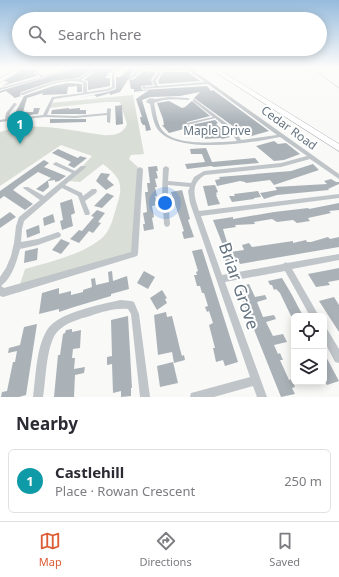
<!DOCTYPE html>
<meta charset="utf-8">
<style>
:root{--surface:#fff;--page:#f2f2f3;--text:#2b2b33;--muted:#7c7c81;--line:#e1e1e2;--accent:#db5d35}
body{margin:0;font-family:"Noto Sans",sans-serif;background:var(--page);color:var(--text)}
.controls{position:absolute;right:12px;bottom:12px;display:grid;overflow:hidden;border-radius:6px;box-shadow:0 2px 10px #0003}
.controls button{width:36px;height:36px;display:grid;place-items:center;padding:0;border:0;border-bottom:1px solid var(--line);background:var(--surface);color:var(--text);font:20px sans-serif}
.you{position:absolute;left:165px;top:203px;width:14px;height:14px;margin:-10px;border:3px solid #fff;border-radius:50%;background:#1a73e8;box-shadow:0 0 0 6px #1a73e833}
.badge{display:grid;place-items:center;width:26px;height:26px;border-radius:50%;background:var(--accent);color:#fff;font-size:13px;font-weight:700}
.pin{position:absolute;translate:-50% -33px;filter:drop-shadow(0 1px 2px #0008)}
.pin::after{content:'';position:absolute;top:21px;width:14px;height:12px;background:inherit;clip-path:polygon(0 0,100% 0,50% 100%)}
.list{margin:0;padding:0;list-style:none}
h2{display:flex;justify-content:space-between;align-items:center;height:52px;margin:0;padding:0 16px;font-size:17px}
h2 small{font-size:13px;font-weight:400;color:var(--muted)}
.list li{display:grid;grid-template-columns:26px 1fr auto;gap:12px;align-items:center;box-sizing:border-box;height:64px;margin:0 8px 8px;padding:0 8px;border:1px solid var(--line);border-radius:6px}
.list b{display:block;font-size:15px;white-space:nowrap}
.list p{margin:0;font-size:13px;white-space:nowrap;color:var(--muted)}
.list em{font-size:13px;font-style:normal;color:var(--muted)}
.icon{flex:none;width:22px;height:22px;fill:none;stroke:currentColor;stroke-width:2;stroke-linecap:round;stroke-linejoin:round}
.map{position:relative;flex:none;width:339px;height:397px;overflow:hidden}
.search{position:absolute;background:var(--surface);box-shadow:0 2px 10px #0003;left:12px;right:12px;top:12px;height:44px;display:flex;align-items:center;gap:10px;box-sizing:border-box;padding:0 14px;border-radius:22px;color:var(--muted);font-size:15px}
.sheet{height:124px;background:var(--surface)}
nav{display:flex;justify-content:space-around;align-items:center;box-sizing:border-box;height:56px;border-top:1px solid var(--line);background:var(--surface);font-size:11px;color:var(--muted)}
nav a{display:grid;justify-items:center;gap:2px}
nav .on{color:var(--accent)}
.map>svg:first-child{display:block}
.green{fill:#d9ded6}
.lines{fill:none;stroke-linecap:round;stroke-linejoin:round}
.stream{stroke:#bcc6cb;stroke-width:1}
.building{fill:#aab2b8}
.secondary-casing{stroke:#b3b9bd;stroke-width:1}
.highway-casing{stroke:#b4b8bc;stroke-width:1}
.street{fill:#c0c5c9;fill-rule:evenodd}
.secondary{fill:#fff;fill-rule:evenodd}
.highway{fill:#fff;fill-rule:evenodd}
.labels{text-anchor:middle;stroke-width:4;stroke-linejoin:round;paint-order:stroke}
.far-street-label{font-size:12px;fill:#667581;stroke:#fff}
.near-street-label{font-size:17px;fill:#667581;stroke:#fff}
</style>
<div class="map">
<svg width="339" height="397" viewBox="0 0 339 397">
<rect width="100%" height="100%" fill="#f9f9f7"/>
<path class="green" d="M133,95L144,154L131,155L129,159L140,169L134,254L17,293L25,269C49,262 86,254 104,236C111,229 114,215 117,205C124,184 120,177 103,164L80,182L69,181L92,156L61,145L0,186V132C33,120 70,131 103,135C113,136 124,134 127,124L120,102H106L48,108L50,103Z"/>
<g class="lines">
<path class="stream" d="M312,68L339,88"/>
</g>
<g class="building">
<path d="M77,68H114L112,69L114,70L106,75H108L105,78H110V86L88,90V81L84,80L93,73L91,70L78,78L54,81L21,92L20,95L21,96L15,98L6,91L0,93V91Z"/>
<path d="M130,68L136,69L130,75L131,80L134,79L143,71L156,72L151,80L153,85L141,86L142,90L207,86L211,91L213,90L224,98L269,131L248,137L194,98L200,92L180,96L150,97L142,100L151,130L146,131L145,125H143L141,122L140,117H142L136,99L149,90L134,92V89H131L129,78L120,92L110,95V93L97,97L94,95L77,98L108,92L116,89V77H120Z"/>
<path d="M24,69L35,70L34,73L37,76L2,86L9,82L4,81Z"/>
<path d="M163,72H188L200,81L159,84L158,81Z"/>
<path d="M68,83L82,84V92H77V86L68,87L67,94L42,95L43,93L27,98L23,112H33L34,108H40L38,114L13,117L24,96L53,86Z"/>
<path d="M169,101L182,108L185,107L192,101L210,116L187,122L186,126L215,120L218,123L216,124L230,137L222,139L221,138L204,139L191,127L169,133L162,125H164L163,119L157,103Z"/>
<path d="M122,105L123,124L116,125L115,106Z"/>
<path d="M69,108V109L80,108V110H86V114H51L52,110Z"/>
<path d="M50,119H86V122L50,123Z"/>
<path d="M274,141L278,144L286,143L300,154L284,160L274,161L256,146Z"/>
<path d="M206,148L212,162L255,158L259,163L214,167L211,166L187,169L185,164L205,162L202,154H191L190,149Z"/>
<path d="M58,149L78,158L80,156L87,158L74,168L68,165L71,162L52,153Z"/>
<path d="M44,160L49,163L44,167L66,176L59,181L55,182V180L48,181L49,187L43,192L36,189L51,178L38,172L19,185L13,190L33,204L25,210L4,196L0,199V191Z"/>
<path d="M313,164L319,170L274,185L270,180L246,183L245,182L240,181L217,186L215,180L220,179L219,177L291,171Z"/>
<path d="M157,166L158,171H156L158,178L155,179L157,187H155L157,196H155L157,205L152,206L154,217L152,218L154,229L144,231L143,224H145L143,213L147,212L145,192H148L147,183H150L148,167Z"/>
<path d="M101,173L110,174L107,179L114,185L106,190L96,181Z"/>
<path d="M331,179L336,182H339V184L328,189L329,190L277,195L264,199L260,193L277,190L275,187L327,184L324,181Z"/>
<path d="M215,185L218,192L216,193L217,195H216L220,204L208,206L203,186Z"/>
<path d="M182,190L190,219L188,220L194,237L184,239L182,232L184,231L171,192Z"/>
<path d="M258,191L261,197L254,198V199L232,202L229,196H235L234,194Z"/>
<path d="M107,193L114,196L102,208L94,206Z"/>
<path d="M72,199L75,213L71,215L73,226L62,230L60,221L63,220L60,203Z"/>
<path d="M339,203V210L329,211L331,213L308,218L310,221L297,223L293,220L277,222L272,219L254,222L255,224L235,225L236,227L223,229L230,252L244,250L242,245L249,243L252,247L293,241V243L306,240L307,242H311L328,237L330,239L339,237V247L240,264L239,262L227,264L223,254L226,253L213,220L233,217V219L274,212L308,208L309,209Z"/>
<path d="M97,210L105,213L98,222L101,223L93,233L89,231L79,243L70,239L79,230L82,231L94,217L91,216Z"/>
<path d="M10,212L16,217L0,228V219Z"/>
<path d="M53,214L55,222L44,226L43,218Z"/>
<path d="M39,225L40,233L27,238L26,230Z"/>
<path d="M61,239L70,243L61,254L52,250Z"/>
<path d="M38,248L37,260L24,263L25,251Z"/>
<path d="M202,249L238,362L225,366L223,360L216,362L213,348H215L209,325L213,323L209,311L207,312L205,307L208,306L204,293H202L200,286H197L194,275H197L196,272L198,271L192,251Z"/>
<path d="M339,268V280L328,282L330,285L316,287L308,274Z"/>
<path d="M112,271L113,281L127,276L129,289L111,294V296L74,307L59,312V309L39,314L42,293L59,288V294L71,291V295L83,292V290L92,287L91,279L95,278L96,285L109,282L108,272Z"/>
<path d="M144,271L155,277L148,289L137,283Z"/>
<path d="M282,278L292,295L303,316H291L280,293L276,289L274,290L272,285H270L268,281Z"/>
<path d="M249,284L255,297L265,295L267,299L257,302L263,317L274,315L276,319L266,322L273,336L283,334L287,342L274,345L278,354L280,353L283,360H280L289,380L292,379L295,387L292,388L295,394L281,397L237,287Z"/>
<path d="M162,290L167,298L165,299L167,303L157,310L150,298Z"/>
<path d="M334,297L339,305V332L319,301Z"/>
<path d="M166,312L167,317L172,316L180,349L182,356L184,355L185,360L174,363L172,352L158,355L154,315Z"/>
<path d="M128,316L132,388H131V396L121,397V391L113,393L112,364L107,365V357L112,356L111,320Z"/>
<path d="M37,324L26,395L19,397H1L2,392L7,391L13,362H15L17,351L8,353L9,348L20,345L24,327Z"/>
<path d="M72,329V332L81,330L80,348L73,349L72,358H75L74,369L85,367L84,373L75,375L74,397H54L58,355H60L63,334L65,333L66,330Z"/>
<path d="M324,353L339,381L327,385L324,380Z"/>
<path d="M173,362L178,383L160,387L157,366Z"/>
</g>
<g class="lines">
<defs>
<path id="secondary" d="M18,68H23L0,82V79Z"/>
<path id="highway" d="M209,68H216L339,144V151Z"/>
</defs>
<use href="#secondary" class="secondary-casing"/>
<use href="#highway" class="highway-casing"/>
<g class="street">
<path d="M72,68H76L0,90V88L41,77L35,73V71H37L43,76Z"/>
<path d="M118,68H121L114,74L115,88L108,91L54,99L47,115L75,116L107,113V109L109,108L111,109L110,123L107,122V115L75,118L45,117L0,122V120L5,119L6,113L14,103H15L17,104L10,113L9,119L43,115L52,97L83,93V83C64,76 41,89 23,95H21V93L54,82L72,79H78L91,71L92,73L81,80L87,82V92L107,89L112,87V74Z"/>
<path d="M139,68L161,69L190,68L339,174V179L310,159L281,167L205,175C190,184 194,196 199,211L339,194V198L201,216L222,275L283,264L286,262L287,263L339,254V260L292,269L319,316H310L285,271L225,282L267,397H257L253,386L214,397H190L191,393L195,392L250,377L190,203L188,191L190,187L168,185V195L170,224L169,226L167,227L165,226L164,224L162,195L163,168L166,166L169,168L168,181L191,183L194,177L204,171L281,163L307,156L280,137C252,143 182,154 160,132C153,125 152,113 150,104L146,102L147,100L150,98L156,99L169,97L188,98L190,99L188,100C176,99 165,98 154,103C156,112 157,123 162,130C176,147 217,142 237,141L230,131L215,118L187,125V123L213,117L193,101V99H194L234,129L241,140L277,135L208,84L143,89L142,87L144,86L146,87L155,86L152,81L159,71L142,69L133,78H131V76ZM188,70L205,82L158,86L156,81L162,71Z"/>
<path d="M56,162L75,171L81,166H85L86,167L85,168L65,185L82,193L83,196L92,189H96L97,191L96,193L85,201L90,213L89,215H85L78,196L62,188L24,221L22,229L21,242L38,239L58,232L60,233L61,235L60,237L38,245L20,249C17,261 12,278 1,286L4,288L131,252L137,169L140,167L143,169L138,254L137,256L134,257L3,297L0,296V277L6,268L11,256L14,243L16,226L19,217L40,200L23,188L24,187H28L44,196L72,173L54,165L53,164Z"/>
<path d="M120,300L131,301L134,302L139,314L150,397H140L131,314L128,309C115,308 102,312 90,316C79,319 68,322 59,330C46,341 46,380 43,397H33C36,376 36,348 47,330C58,312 100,305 120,300Z"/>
<path d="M324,327L327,329L339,349V363L335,362L324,341Z"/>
</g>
<use href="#secondary" class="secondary"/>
<use href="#highway" class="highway"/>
</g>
<linearGradient id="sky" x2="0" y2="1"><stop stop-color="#96bbdc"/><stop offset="0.55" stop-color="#fcfcfb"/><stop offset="1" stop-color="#fcfcfb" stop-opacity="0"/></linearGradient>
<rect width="339" height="123" fill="url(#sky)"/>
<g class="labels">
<g class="far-street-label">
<text transform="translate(289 128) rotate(36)" y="4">Cedar Road</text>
<text x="217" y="135">Maple Drive</text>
</g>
<g class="near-street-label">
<text transform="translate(239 286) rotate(71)" y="6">Briar Grove</text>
</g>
</g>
</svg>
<div class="controls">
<button><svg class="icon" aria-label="locate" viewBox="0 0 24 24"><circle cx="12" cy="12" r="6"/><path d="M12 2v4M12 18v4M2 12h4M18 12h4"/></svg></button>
<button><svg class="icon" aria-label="layers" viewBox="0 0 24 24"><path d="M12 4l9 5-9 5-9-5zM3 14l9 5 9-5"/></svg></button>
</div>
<div class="you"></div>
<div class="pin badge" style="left:20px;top:144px;background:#0f9aa8">1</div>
<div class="search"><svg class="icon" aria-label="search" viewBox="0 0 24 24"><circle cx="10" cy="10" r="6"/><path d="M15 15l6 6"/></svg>Search here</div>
</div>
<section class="sheet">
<h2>Nearby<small></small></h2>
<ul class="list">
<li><span class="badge" style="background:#0f9aa8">1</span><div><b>Castlehill</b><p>Place · Rowan Crescent</p></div><em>250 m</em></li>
</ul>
</section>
<nav>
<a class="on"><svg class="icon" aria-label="map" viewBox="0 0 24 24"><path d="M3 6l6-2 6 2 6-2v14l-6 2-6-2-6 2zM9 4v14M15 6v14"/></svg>Map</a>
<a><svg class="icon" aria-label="directions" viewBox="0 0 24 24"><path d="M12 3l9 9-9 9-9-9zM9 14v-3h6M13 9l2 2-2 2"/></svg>Directions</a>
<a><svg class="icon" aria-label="saved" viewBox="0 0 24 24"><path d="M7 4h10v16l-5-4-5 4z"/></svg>Saved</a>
</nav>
